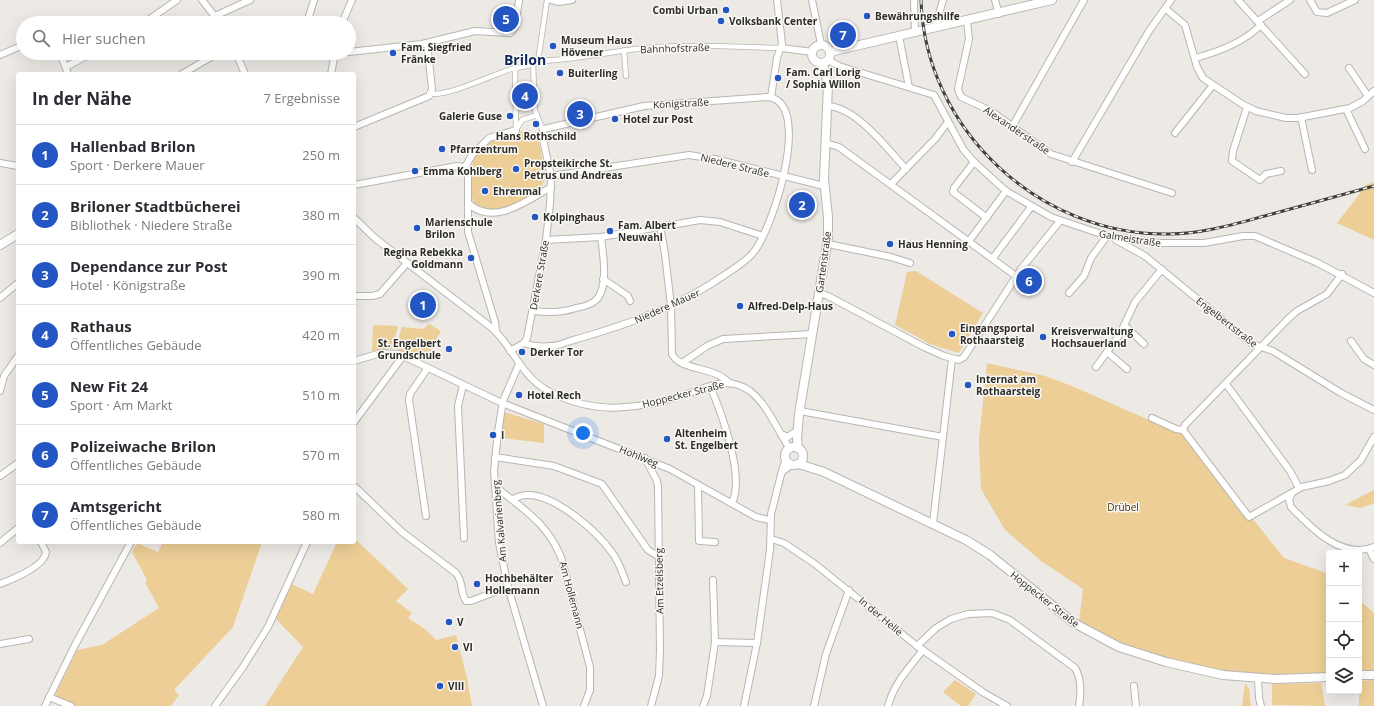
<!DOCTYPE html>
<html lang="de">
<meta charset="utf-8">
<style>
:root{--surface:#fff;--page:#f7f7f7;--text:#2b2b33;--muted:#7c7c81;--line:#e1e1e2;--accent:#2355c3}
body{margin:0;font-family:"Open Sans",sans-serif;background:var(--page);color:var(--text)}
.controls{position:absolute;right:12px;bottom:12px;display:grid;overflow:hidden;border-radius:4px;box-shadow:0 4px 16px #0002}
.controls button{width:36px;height:36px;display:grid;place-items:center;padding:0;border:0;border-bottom:1px solid var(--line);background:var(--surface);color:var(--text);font:20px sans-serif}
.you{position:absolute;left:583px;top:433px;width:14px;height:14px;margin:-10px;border:3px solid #fff;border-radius:50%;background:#1a73e8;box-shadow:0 0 0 6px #1a73e833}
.badge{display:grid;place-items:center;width:26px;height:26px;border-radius:50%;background:var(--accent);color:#fff;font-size:13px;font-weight:700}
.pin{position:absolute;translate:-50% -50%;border:2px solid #fff;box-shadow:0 1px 4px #0006}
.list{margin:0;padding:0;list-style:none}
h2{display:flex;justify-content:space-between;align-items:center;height:52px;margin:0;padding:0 16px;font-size:17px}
h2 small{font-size:13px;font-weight:400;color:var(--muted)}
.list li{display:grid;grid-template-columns:26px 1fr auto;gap:12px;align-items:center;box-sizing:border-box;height:60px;padding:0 16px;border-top:1px solid var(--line)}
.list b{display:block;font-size:15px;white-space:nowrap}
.list p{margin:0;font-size:13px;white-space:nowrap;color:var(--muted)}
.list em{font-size:13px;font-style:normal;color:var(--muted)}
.icon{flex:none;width:22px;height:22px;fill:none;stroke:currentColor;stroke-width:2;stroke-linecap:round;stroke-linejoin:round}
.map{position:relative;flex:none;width:1374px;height:706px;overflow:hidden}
.search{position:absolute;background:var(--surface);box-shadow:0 4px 16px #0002;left:16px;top:16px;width:340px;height:44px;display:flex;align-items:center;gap:10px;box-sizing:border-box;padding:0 14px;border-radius:22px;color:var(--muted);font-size:15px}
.panel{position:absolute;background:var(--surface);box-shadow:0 4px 16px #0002;left:16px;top:72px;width:340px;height:472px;border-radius:4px}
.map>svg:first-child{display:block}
.green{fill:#ecce96}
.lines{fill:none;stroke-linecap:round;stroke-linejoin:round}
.pedestrian-casing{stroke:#b8b6b2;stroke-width:6}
.minor-casing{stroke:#b8b6b2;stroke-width:8}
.tertiary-casing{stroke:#b8b6b2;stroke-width:10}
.pedestrian{stroke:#fff;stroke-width:4.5}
.minor{stroke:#fff;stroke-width:6}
.tertiary{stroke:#fff;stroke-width:8}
.rail-casing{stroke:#403f3d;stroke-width:3}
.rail{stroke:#faf8f3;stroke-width:1.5;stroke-dasharray:4.5;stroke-linecap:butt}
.poi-dot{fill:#2355c3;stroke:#faf8f3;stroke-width:1.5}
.labels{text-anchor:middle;stroke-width:3;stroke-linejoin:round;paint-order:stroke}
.poi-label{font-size:10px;font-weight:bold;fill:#2d2c2a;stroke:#faf8f3;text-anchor:start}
.street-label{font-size:10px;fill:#2d2c2a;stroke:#faf8f3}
.park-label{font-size:10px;fill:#433006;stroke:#faf8f3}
.district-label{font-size:14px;font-weight:bold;fill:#0e265b;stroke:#faf8f3}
</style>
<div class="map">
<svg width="1374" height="706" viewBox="0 0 1374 706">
<rect width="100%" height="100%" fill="#edeae6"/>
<g class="green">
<path d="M518,131L531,133L538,137L546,177L540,190L507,208L489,210L476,206C471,199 471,191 471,182C469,148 489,141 518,131Z"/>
<path d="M1374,182V240L1337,223L1358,196L1364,186Z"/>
<path d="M916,271L983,313L959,353L932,345L895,325L907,272Z"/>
<path d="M429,324L441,331L424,361L395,348L402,327L423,329Z"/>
<path d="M373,325L398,326L392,349L372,351Z"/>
<path d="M987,363L1045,376L1072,386L1183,435L1243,516L1253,519L1284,558L1329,574V674H1238L1195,665L1150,655L1121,644L1079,622L1083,589L1041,561L1005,530L981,489L979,440Z"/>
<path d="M504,412L544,424V443L501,438Z"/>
<path d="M1374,490V503L1361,508L1345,505Z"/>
<path d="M354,538L408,589L396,601L412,613L408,618L425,629L436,640L456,635L467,678L472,706H265L303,647L276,619L292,584L313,594L337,542H354Z"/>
<path d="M163,542H262L233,627L174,690L179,695L171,706H77L57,698L56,693L77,650L102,645L159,608L145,582L147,580L132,552L137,543L158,552Z"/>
<path d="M1359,600L1374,613V673H1359Z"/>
<path d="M955,680L976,694L968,706H961L943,692Z"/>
<path d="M1374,680V706H1359V681Z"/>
<path d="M1245,683L1249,689L1251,706H1242Z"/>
<path d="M1321,683L1325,706L1272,705V684Z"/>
</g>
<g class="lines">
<defs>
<g id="pedestrian">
<path d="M624,50L626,76"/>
<path d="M538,61C577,60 616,50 656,47C698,44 740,47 782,48"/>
<path d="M538,61L547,0"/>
<path d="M533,64L535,110L543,131"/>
<path d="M515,68L516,130"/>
<path d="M431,94C451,95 490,76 511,69C519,67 531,67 538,61"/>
<path d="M517,128L522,120L537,115"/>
</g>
<g id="minor">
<path d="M202,0L220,23"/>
<path d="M551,0L559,2L572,0"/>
<path d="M812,0L821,44"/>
<path d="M914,0L915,33"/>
<path d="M995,0L999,14"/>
<path d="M1238,0L1305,74"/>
<path d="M1310,0L1317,12L1327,13L1355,0"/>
<path d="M1166,9L1185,25L1197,67L1203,78L1242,104L1256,111L1286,118H1298L1350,108L1363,101L1374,91"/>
<path d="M215,16L250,0"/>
<path d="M967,21L969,39L958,89L961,97L991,111L1051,154L1172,193"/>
<path d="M1258,21L1290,0"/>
<path d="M144,23L177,0"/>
<path d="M307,23L314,0"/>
<path d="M342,23L352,0"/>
<path d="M935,28L943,0"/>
<path d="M899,36L909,87"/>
<path d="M782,48L812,52"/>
<path d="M349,52L422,44L475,31L510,33L515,27L519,0"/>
<path d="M60,53L68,74"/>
<path d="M236,53L245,74"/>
<path d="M0,55L23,45"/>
<path d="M1195,58C1218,52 1244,42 1261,25"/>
<path d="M828,60L839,66L934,95L963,149L974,162L1006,191L1051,217L1107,236L1159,243H1204L1243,236H1255L1318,263L1374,293"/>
<path d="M66,67L92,53"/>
<path d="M1349,68L1368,96"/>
<path d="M182,74L218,53"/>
<path d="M331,74L335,53"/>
<path d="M771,97L777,58L782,44L777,0"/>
<path d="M828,106C857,108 887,148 906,169"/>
<path d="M1247,107L1233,151L1232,161L1260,180L1266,174L1281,171"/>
<path d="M1346,109L1365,149"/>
<path d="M1301,117L1312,170"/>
<path d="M354,127L429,96L432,89L427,43"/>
<path d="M1012,127L1084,0"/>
<path d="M1175,133L1213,85"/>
<path d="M826,143L839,147L1016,276"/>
<path d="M974,162L954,188L953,192L987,218"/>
<path d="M1072,162L1149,31L1171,0"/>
<path d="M0,163L18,166"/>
<path d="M465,167L468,173V232L495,322L496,331"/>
<path d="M465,167L472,155L489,138L516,130"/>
<path d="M551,176L689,155L715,159L824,186"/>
<path d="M891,184L935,139L948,122"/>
<path d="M354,185L457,166L465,167"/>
<path d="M468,203C493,227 527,201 551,187"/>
<path d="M354,218L376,239L492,328C514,348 520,375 548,391C572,403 598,410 625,407C644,406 665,401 684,395C697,391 711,384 725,383C734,383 743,386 750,391C768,405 777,430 790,449"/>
<path d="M660,226L665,254L671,306L672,354C680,371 715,366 729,383"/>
<path d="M546,240L601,237L700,220L720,222L763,236"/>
<path d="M1116,240L1145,256L1252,344L1273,351L1341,393L1374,410"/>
<path d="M969,241L1006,191"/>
<path d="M828,244L891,257L910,263"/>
<path d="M993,258L1031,207"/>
<path d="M603,279L628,296L630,301"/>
<path d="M819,293L828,296L924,347L944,356L959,360L964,357L1021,269L1060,221"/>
<path d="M1069,293L1084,276L1091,258L1107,236"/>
<path d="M354,296H372L380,294L407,263"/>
<path d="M0,298L18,283"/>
<path d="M533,311C548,313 561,313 576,308C582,307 591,305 596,300C609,288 603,253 601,237"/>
<path d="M1125,326L1144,344"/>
<path d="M1351,341L1364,359L1374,365"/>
<path d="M510,351L524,343L527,338L546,240L550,204L551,176L542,135L544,129L644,106L767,97C815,100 772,233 752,254C745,262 735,268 726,274C681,306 629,324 577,339C568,341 560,346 551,346C542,347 532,346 524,343"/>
<path d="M1107,352L1127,369"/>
<path d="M354,361L381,353L399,354L502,403L670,469L756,517L770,520"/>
<path d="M682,363L707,346L723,339L812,334"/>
<path d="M519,364L503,401L498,432L494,471L499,543L508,587L543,706"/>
<path d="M1096,367L1120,334L1135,302L1162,269"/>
<path d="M1226,384L1290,471L1299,488"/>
<path d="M463,385L458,406L464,538"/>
<path d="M710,386C722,414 745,476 732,503"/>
<path d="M0,391L4,376L18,356"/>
<path d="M800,411L943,437"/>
<path d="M1152,418L1176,429L1183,430"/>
<path d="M354,422L403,356"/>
<path d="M1183,430L1249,517L1302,487L1329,481L1345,475L1361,460L1374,437"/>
<path d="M1183,430L1185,425L1289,318L1297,311L1327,294L1342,274"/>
<path d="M781,434L788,437L793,433"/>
<path d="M495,457L554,466L602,484L648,550L658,556"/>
<path d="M645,458L657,481L658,487L660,650L659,676L651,706"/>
<path d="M782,472L791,465"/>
<path d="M0,476L18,463"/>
<path d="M698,485L699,541L715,542"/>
<path d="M354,486L402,532L456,573C464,583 460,593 466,601H471L508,587"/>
<path d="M495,486C523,510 546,521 561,557L590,667V690L584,706"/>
<path d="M1292,493L1289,500L1291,507C1311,528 1342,560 1374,547"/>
<path d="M512,499C516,498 521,495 526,495C554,493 598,532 613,554C619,562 622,572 626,582"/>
<path d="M426,516L409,400L410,394L427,369"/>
<path d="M933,523L952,359"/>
<path d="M771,539L784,543L815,564L917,646L984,693L1007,706"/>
<path d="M0,543L18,528"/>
<path d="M1369,549L1374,559"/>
<path d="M0,584C13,579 45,566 46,552L41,542"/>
<path d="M715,642L757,643"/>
<path d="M0,644L29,639"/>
<path d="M917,646L936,628L951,619L968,614L992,613L1010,620L1075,668C1082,679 1081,694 1079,706"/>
<path d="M1258,679L1259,698L1261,706"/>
<path d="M1134,686L1136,706"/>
<path d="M49,697L71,706"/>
<path d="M45,706L74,647L131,542"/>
<path d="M215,706L243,667L268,627L307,542"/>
<path d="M703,706L707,696L715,642L713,580"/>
<path d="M744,706L757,643L770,550L771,514L783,467L786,460"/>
<path d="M814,706L826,654L849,590"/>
<path d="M888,706C894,683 909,668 923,650"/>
</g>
<g id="tertiary">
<circle cx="821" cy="54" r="9"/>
<path d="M830,52L1052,0"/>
<path d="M0,245L18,234"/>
<circle cx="794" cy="456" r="9"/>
<path d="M798,448L797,439L799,414L828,238V217L824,179L828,85L823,63"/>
<path d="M799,464L824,472L966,540L990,555L1074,623L1119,647L1166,662L1223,675L1276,679L1329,677"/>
<path d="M1359,675H1374"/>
</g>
</defs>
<use href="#pedestrian" class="pedestrian-casing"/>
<use href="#minor" class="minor-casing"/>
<use href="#tertiary" class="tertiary-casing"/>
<use href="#pedestrian" class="pedestrian"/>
<use href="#minor" class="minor"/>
<use href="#tertiary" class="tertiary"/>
<defs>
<path id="rail" d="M921,0C925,130 1040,236 1169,234C1204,234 1238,223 1272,214C1306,205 1340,195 1374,186"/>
</defs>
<use href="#rail" class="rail-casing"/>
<use href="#rail" class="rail"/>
</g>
<g class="poi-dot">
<circle cx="726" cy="10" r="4"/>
<circle cx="867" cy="16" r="4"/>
<circle cx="721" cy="21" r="4"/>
<circle cx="553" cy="46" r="4"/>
<circle cx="393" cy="53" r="4"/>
<circle cx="560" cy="73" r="4"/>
<circle cx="778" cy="78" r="4"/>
<circle cx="510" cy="116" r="4"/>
<circle cx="615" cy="119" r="4"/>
<circle cx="536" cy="124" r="4"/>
<circle cx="442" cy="149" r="4"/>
<circle cx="516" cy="169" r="4"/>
<circle cx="415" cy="171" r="4"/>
<circle cx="485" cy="191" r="4"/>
<circle cx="535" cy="217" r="4"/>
<circle cx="417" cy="228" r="4"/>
<circle cx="610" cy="231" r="4"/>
<circle cx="890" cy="244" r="4"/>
<circle cx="471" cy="258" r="4"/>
<circle cx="740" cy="306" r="4"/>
<circle cx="952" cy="334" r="4"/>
<circle cx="1043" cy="337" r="4"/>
<circle cx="449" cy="349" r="4"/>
<circle cx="522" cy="352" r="4"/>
<circle cx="968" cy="385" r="4"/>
<circle cx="519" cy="395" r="4"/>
<circle cx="493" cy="435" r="4"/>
<circle cx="667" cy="439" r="4"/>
<circle cx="477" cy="584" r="4"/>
<circle cx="449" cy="622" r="4"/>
<circle cx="455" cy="647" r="4"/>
<circle cx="440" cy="686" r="4"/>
</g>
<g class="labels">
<g class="poi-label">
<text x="718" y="14" text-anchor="end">Combi Urban</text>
<text x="875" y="20">Bewährungshilfe</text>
<text x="729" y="25">Volksbank Center</text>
<text x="561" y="44">Museum Haus<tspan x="561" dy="12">Hövener</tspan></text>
<text x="401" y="51">Fam. Siegfried<tspan x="401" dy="12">Fränke</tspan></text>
<text x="786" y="76">Fam. Carl Lorig<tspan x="786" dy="12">/ Sophia Willon</tspan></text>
<text x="568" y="77">Buiterling</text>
<text x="502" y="120" text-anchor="end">Galerie Guse</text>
<text x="623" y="123">Hotel zur Post</text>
<text x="536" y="140" text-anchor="middle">Hans Rothschild</text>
<text x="450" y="153">Pfarrzentrum</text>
<text x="524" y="167">Propsteikirche St.<tspan x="524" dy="12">Petrus und Andreas</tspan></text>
<text x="423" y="175">Emma Kohlberg</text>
<text x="493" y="195">Ehrenmal</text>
<text x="543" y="221">Kolpinghaus</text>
<text x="425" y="226">Marienschule<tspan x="425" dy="12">Brilon</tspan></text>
<text x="618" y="229">Fam. Albert<tspan x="618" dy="12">Neuwahl</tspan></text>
<text x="898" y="248">Haus Henning</text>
<text x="463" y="256" text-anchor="end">Regina Rebekka<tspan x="463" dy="12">Goldmann</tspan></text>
<text x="748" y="310">Alfred-Delp-Haus</text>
<text x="960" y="332">Eingangsportal<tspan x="960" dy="12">Rothaarsteig</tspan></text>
<text x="1051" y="335">Kreisverwaltung<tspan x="1051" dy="12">Hochsauerland</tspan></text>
<text x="441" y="347" text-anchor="end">St. Engelbert<tspan x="441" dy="12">Grundschule</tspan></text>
<text x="530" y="356">Derker Tor</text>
<text x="976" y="383">Internat am<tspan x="976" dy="12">Rothaarsteig</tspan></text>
<text x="527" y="399">Hotel Rech</text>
<text x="675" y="437">Altenheim<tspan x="675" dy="12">St. Engelbert</tspan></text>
<text x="501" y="439">I</text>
<text x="485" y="582">Hochbehälter<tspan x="485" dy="12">Hollemann</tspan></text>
<text x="457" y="626">V</text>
<text x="463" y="651">VI</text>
<text x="448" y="690">VIII</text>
</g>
<g class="street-label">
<text transform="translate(675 48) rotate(-2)" y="4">Bahnhofstraße</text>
<text transform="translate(681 103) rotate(-3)" y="4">Königstraße</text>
<text transform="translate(1017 130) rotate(34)" y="4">Alexanderstraße</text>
<text transform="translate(735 165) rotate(14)" y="4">Niedere Straße</text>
<text transform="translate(1130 238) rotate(9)" y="4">Galmeistraße</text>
<text transform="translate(823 262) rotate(-82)" y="4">Gartenstraße</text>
<text transform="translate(539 275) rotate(-80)" y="4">Derkere Straße</text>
<text transform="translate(667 306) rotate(-24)" y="4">Niedere Mauer</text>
<text transform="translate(1227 322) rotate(38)" y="4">Engelbertstraße</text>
<text transform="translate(683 394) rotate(-14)" y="4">Hoppecker Straße</text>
<text transform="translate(639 456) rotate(22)" y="4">Hohlweg</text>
<text transform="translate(499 521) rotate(-95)" y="4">Am Kalvarienberg</text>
<text transform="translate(659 581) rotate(-91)" y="4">Am Etzelsberg</text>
<text transform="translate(572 595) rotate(75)" y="4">Am Hollemann</text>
<text transform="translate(1045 599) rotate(38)" y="4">Hoppecker Straße</text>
<text transform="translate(881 616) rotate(40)" y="4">In der Helle</text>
</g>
<g class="park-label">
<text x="1123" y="511">Drübel</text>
</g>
<g class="district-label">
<text x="525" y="65">Brilon</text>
</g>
</g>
</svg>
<div class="controls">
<button>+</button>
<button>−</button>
<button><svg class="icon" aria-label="locate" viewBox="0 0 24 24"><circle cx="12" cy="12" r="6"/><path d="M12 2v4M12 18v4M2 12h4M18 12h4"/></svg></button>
<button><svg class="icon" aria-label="layers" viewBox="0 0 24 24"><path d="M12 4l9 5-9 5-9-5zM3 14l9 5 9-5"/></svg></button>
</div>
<div class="you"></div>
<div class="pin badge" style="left:423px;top:305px">1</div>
<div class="pin badge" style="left:802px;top:205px">2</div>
<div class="pin badge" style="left:580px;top:114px">3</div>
<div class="pin badge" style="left:525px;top:96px">4</div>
<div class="pin badge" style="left:506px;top:19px">5</div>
<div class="pin badge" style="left:1029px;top:281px">6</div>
<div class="pin badge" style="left:843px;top:35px">7</div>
<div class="search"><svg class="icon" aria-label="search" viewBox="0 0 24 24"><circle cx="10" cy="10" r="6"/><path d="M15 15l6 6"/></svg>Hier suchen</div>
<section class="panel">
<h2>In der Nähe<small>7 Ergebnisse</small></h2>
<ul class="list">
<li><span class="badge">1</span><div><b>Hallenbad Brilon</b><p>Sport · Derkere Mauer</p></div><em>250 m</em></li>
<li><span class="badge">2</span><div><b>Briloner Stadtbücherei</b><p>Bibliothek · Niedere Straße</p></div><em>380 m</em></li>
<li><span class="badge">3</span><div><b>Dependance zur Post</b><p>Hotel · Königstraße</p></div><em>390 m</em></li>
<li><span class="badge">4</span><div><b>Rathaus</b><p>Öffentliches Gebäude</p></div><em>420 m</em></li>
<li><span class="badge">5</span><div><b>New Fit 24</b><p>Sport · Am Markt</p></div><em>510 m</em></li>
<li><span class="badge">6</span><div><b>Polizeiwache Brilon</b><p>Öffentliches Gebäude</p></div><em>570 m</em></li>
<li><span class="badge">7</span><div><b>Amtsgericht</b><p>Öffentliches Gebäude</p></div><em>580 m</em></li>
</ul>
</section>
</div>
